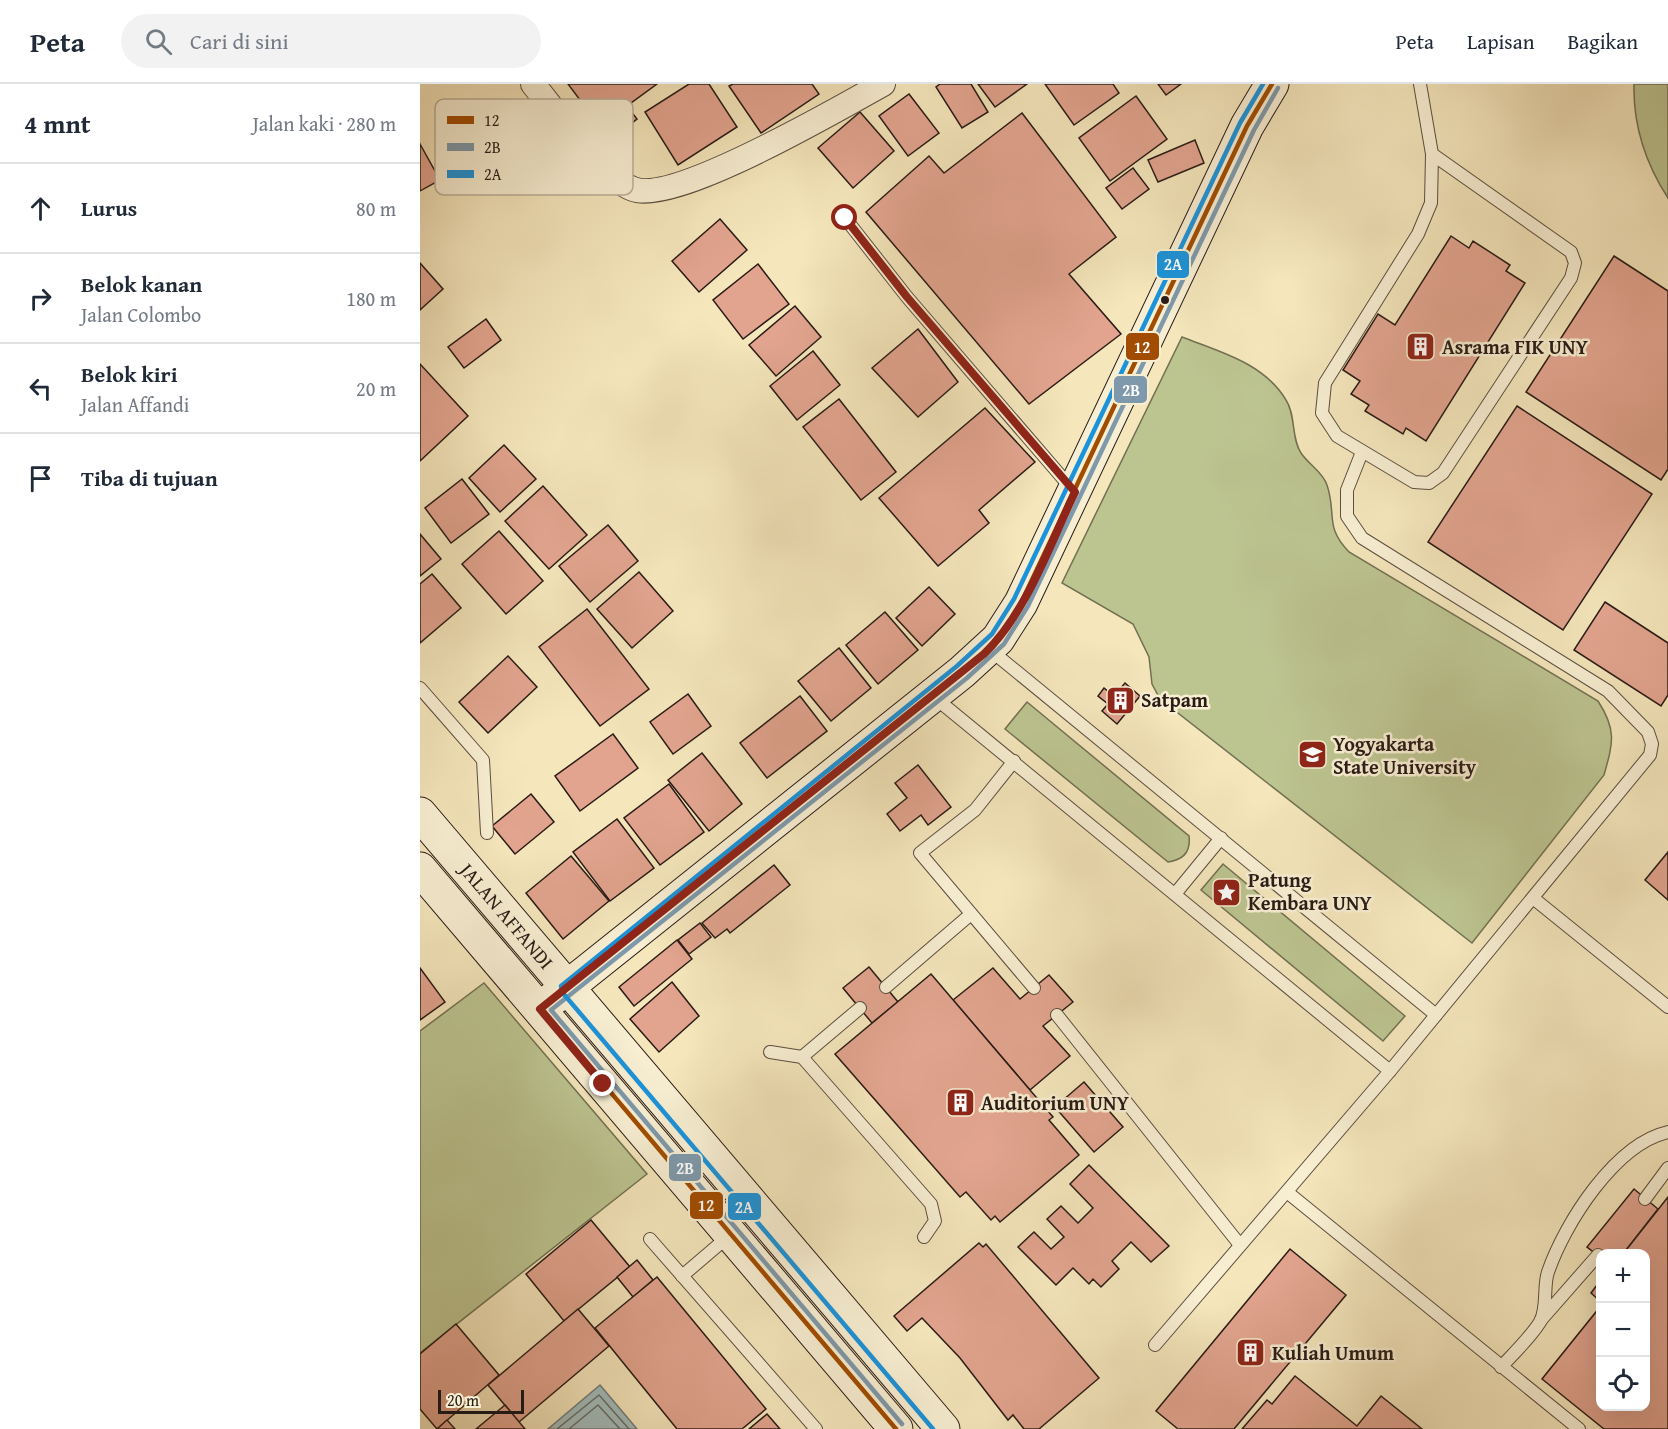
<!DOCTYPE html>
<html lang="id">
<meta charset="utf-8">
<style>
:root{--surface:#fff;--page:#f2f2f3;--text:#1f2937;--muted:#747a83;--line:#e0e1e3}
body{margin:0;font-family:"Gentium Book Plus",serif;background:var(--page);color:var(--text)}
.controls{position:absolute;right:18px;bottom:18px;display:grid;overflow:hidden;border-radius:12px;box-shadow:0 6px 24px #0002}
.controls button{width:54px;height:54px;display:grid;place-items:center;padding:0;border:0;border-bottom:2px solid var(--line);background:var(--surface);color:var(--text);font:30px sans-serif}
.scale{position:absolute;left:18px;bottom:15px;width:86px;box-sizing:border-box;padding-left:6px;border:3px solid #291b16;border-top:0;font-size:16px;line-height:21px;white-space:nowrap;color:#291b16;-webkit-text-stroke:4px #f8efd3;paint-order:stroke}
.stop{position:absolute;width:18px;height:18px;margin:-14px;border:4px solid #8f2418;border-radius:50%;background:#fff}
.stop.end{background:#8f2418;border-color:#fff;box-shadow:0 2px 6px #0008}
.list{margin:0;padding:0;list-style:none}
h2{display:flex;justify-content:space-between;align-items:center;height:78px;margin:0;padding:0 24px;font-size:26px}
h2 small{font-size:20px;font-weight:400;color:var(--muted)}
.list li{display:grid;grid-template-columns:39px 1fr auto;gap:18px;align-items:center;box-sizing:border-box;height:90px;padding:0 24px;border-top:2px solid var(--line)}
.list b{display:block;font-size:22px;white-space:nowrap}
.list p{margin:0;font-size:20px;white-space:nowrap;color:var(--muted)}
.list em{font-size:20px;font-style:normal;color:var(--muted)}
.icon{flex:none;width:33px;height:33px;fill:none;stroke:currentColor;stroke-width:2;stroke-linecap:round;stroke-linejoin:round}
.map{position:relative;flex:none;width:1248px;height:1345px;overflow:hidden}
header{display:flex;align-items:center;gap:36px;box-sizing:border-box;height:84px;padding:0 30px;background:var(--surface);border-bottom:2px solid var(--line)}
header strong{font-size:28px}
nav{display:flex;gap:33px;margin-inline-start:auto;font-size:21px}
.search{width:420px;height:54px;background:var(--page);display:flex;align-items:center;gap:15px;box-sizing:border-box;padding:0 21px;border-radius:33px;color:var(--muted);font-size:22px}
main{display:flex}
aside{flex:1;background:var(--surface)}
.map>svg:first-child{display:block}
.green{fill:#bcc490;stroke:#727053;stroke-width:1.5}
.water{fill:#a2bdbc;stroke:#727c7a;stroke-width:1.5}
.lines{fill:none;stroke-linecap:round;stroke-linejoin:round}
.shore{stroke:#666c69;stroke-width:1.5}
.building{fill:#e2a48f;stroke:#291b16;stroke-width:1.5}
.service-casing{stroke:#5c4e40;stroke-width:14}
.minor-casing{stroke:#5c4e40;stroke-width:26}
.secondary-casing{stroke:#291b16;stroke-width:35}
.service{stroke:#f8efd3;stroke-width:12}
.minor{stroke:#f8efd3;stroke-width:24}
.secondary{stroke:#f8efd3;stroke-width:33}
.bus-1-casing{stroke:#f8efd3;stroke-width:9}
.bus-2-casing{stroke:#f8efd3;stroke-width:9}
.bus-3-casing{stroke:#f8efd3;stroke-width:9}
.bus-1{stroke:#a14c00;stroke-width:4.5}
.bus-2{stroke:#7d99ab;stroke-width:4.5}
.bus-3{stroke:#1a93db;stroke-width:4.5}
.route{stroke:#8f2418;stroke-width:8}
.bus-dot{fill:#291b16;stroke:#f8efd3;stroke-width:2}
.labels{text-anchor:middle;stroke-width:5;stroke-linejoin:round;paint-order:stroke}
.poi-label{font-size:20px;font-weight:bold;fill:#291b16;stroke:#f8efd3;text-anchor:start}
.street-label{font-size:20px;fill:#291b16;stroke:#f8efd3}
.key{fill:#f8efd3;stroke:#baaf9a;stroke-width:1.5}
.key-label{font-size:16px;fill:#291b16}
.line-badge{stroke:#f8efd3;stroke-width:2}
.badge-label{font-size:16px;text-anchor:middle;font-weight:bold;fill:#fff}
</style>
<header>
<strong>Peta</strong>
<div class="search"><svg class="icon" aria-label="search" viewBox="0 0 24 24"><circle cx="10" cy="10" r="6"/><path d="M15 15l6 6"/></svg>Cari di sini</div>
<nav><a>Peta</a><a>Lapisan</a><a>Bagikan</a></nav>
</header>
<main>
<aside>
<h2>4 mnt<small>Jalan kaki · 280 m</small></h2>
<ul class="list">
<li><svg class="icon" aria-label="ahead" viewBox="0 0 24 24"><path d="M12 20V5M6 11l6-6 6 6"/></svg><div><b>Lurus</b></div><em>80 m</em></li>
<li><svg class="icon" aria-label="right" viewBox="0 0 24 24"><path d="M7 20v-9h11M14 6l5 5-5 5"/></svg><div><b>Belok kanan</b><p>Jalan Colombo</p></div><em>180 m</em></li>
<li><svg class="icon" aria-label="left" viewBox="0 0 24 24"><path d="M17 20v-9H6M10 6l-5 5 5 5"/></svg><div><b>Belok kiri</b><p>Jalan Affandi</p></div><em>20 m</em></li>
<li><svg class="icon" aria-label="arrive" viewBox="0 0 24 24"><path d="M6 21V4h12l-3 4 3 4H6"/></svg><div><b>Tiba di tujuan</b></div></li>
</ul>
</aside>
<div class="map">
<svg width="1248" height="1345" viewBox="0 0 1248 1345">
<rect width="100%" height="100%" fill="#f5e6bc"/>
<filter id="stains"><feTurbulence type="fractalNoise" baseFrequency=".00333" numOctaves="4"/><feColorMatrix values="0 0 0 0 .2 0 0 0 0 .09 0 0 0 0 .02 0 0 0 .5 -.17"/></filter>
<radialGradient id="worn" r=".72"><stop offset=".6" stop-color="#630" stop-opacity="0"/><stop offset="1" stop-color="#630" stop-opacity=".3"/></radialGradient>
<g class="green">
<path d="M1214,0H1248V114C1226,80 1213,41 1214,0Z"/>
<path d="M762,253C800,268 844,279 866,316C876,331 871,354 881,369C888,380 903,388 907,401C917,431 904,442 929,468L1178,617C1197,646 1193,659 1184,691L1052,859L740,615L732,600L729,573L713,540L642,499Z"/>
<path d="M607,618L769,752C771,768 763,776 748,778L585,645Z"/>
<path d="M803,780L985,932L963,957L781,806Z"/>
<path d="M64,899L227,1090L0,1269V947Z"/>
</g>
<path class="water" d="M180,1301L217,1345H128Z"/>
<g class="lines">
<g class="shore">
<path d="M137,1345L179,1311L209,1345"/>
<path d="M149,1345L178,1321L200,1345"/>
</g>
</g>
<g class="building">
<path d="M148,0H237L207,22L217,35L190,56Z"/>
<path d="M269,0H289L317,43L258,81L225,28Z"/>
<path d="M313,0H392L399,10L341,49L309,2Z"/>
<path d="M520,0H551L568,28L542,44L516,3Z"/>
<path d="M558,0H607L575,23Z"/>
<path d="M625,0H693L699,9L654,41Z"/>
<path d="M738,0H761L746,11Z"/>
<path d="M489,10L519,49L488,72L459,32Z"/>
<path d="M716,12L747,55L690,97L659,54Z"/>
<path d="M440,28L474,67L433,104L398,64Z"/>
<path d="M602,29L696,153L649,190L701,250L609,320L446,128L509,72L524,89Z"/>
<path d="M775,56L784,79L738,98L728,76Z"/>
<path d="M0,60L20,96L0,107Z"/>
<path d="M713,84L729,105L702,125L686,104Z"/>
<path d="M300,135L327,166L279,208L252,177Z"/>
<path d="M1031,152L1049,164L1053,157L1090,181L1086,187L1105,199L1006,357L986,344L983,350L945,327L949,321L931,310L940,297L923,286L958,230L975,241Z"/>
<path d="M1194,172L1248,207V385L1241,396L1106,308Z"/>
<path d="M0,179L23,205L0,226Z"/>
<path d="M338,180L369,220L323,255L293,216Z"/>
<path d="M375,222L401,253L356,292L329,261Z"/>
<path d="M66,235L81,256L44,284L28,263Z"/>
<path d="M498,245L538,298L498,333L452,284Z"/>
<path d="M393,267L420,301L377,336L350,302Z"/>
<path d="M0,280L48,332L0,377Z"/>
<path d="M419,315L476,388L441,416L383,343Z"/>
<path d="M1097,322L1232,410L1143,546L1008,458Z"/>
<path d="M565,324L615,378L559,426L569,439L518,482L459,414Z"/>
<path d="M84,361L116,395L80,428L49,394Z"/>
<path d="M42,395L69,430L31,459L5,424Z"/>
<path d="M123,402L167,451L129,485L85,437Z"/>
<path d="M188,441L218,477L170,518L139,482Z"/>
<path d="M79,447L123,497L86,530L42,480Z"/>
<path d="M0,450L21,475L0,492Z"/>
<path d="M219,488L253,527L212,564L177,525Z"/>
<path d="M12,490L41,524L0,559V500Z"/>
<path d="M509,503L535,530L502,562L476,534Z"/>
<path d="M1185,518L1248,559V611L1241,622L1154,566Z"/>
<path d="M167,525L229,605L180,642L119,563Z"/>
<path d="M465,528L498,566L458,600L426,561Z"/>
<path d="M419,564L451,604L411,637L378,597Z"/>
<path d="M88,572L117,603L68,649L39,618Z"/>
<path d="M705,599L720,612L697,640L682,627L688,620L678,612L684,604L694,612Z"/>
<path d="M268,610L291,642L253,670L230,638Z"/>
<path d="M380,612L407,647L347,694L320,659Z"/>
<path d="M193,650L218,684L160,727L135,692Z"/>
<path d="M282,669L322,720L289,747L248,696Z"/>
<path d="M498,681L531,723L508,741L501,731L480,747L467,730L487,714L475,699Z"/>
<path d="M249,700L284,748L240,781L204,734Z"/>
<path d="M111,710L134,738L95,770L72,742Z"/>
<path d="M197,735L234,784L190,817L153,768Z"/>
<path d="M1248,768V816L1225,796Z"/>
<path d="M151,772L189,817L143,855L106,809Z"/>
<path d="M354,781L370,801L310,849L307,845L295,854L282,839Z"/>
<path d="M280,839L291,853L269,870L258,856Z"/>
<path d="M257,856L272,875L214,922L199,903Z"/>
<path d="M449,883L478,918L452,939L423,904Z"/>
<path d="M0,884L25,918L0,936Z"/>
<path d="M573,884L600,915L629,891L653,918L623,942L650,972L610,1006L533,916Z"/>
<path d="M511,890L633,1033L629,1036L659,1071L580,1138L575,1132L571,1136L546,1108L540,1113L415,970Z"/>
<path d="M252,898L279,932L239,968L210,935Z"/>
<path d="M664,998L703,1043L674,1068L635,1023Z"/>
<path d="M669,1081L749,1162L731,1178L711,1158L692,1177L699,1185L681,1203L673,1195L669,1200L653,1184L636,1201L598,1163L614,1148L631,1165L644,1153L627,1135L641,1122L658,1139L673,1124L650,1100Z"/>
<path d="M1214,1105L1238,1125L1203,1170H1180V1173L1167,1163Z"/>
<path d="M1248,1113V1345H1184L1122,1295L1180,1223V1322H1226V1170H1203Z"/>
<path d="M171,1136L210,1183L144,1237L106,1190Z"/>
<path d="M559,1159L563,1163L566,1160L679,1294L619,1345H604L593,1331L588,1336L540,1274L502,1234L487,1247L474,1232Z"/>
<path d="M870,1165L926,1211L814,1345H758L736,1327Z"/>
<path d="M217,1176L233,1196L213,1213L197,1193Z"/>
<path d="M237,1193L346,1325L322,1345H257L175,1244Z"/>
<path d="M1180,1197V1217L1171,1209Z"/>
<path d="M158,1225L189,1262L99,1338L68,1301Z"/>
<path d="M36,1240L79,1291L17,1345L0,1325V1270Z"/>
<path d="M875,1292L937,1342L961,1312L1002,1345H822L847,1316L852,1320Z"/>
<path d="M85,1321L105,1345H56Z"/>
<path d="M347,1330L360,1345H329Z"/>
<path d="M27,1336L35,1345H16H17Z"/>
</g>
<g class="lines">
<defs>
<g id="service">
<path d="M1000,0L1012,70L1151,168L1155,179L1151,194L1023,389L1009,399L994,398L917,352L902,329L905,299L998,150L1011,119L1012,70"/>
<path d="M425,134L487,213L652,405"/>
<path d="M569,565L1016,931"/>
<path d="M0,604L63,676L67,749"/>
<path d="M514,613L970,987"/>
<path d="M594,677L555,726L500,769L614,904"/>
<path d="M755,810L801,754"/>
<path d="M1113,814L1248,923"/>
<path d="M466,903L551,830"/>
<path d="M637,931L820,1161"/>
<path d="M350,968L382,973L511,1120L515,1137L504,1153"/>
<path d="M382,973L440,924"/>
<path d="M867,1108L1159,1345"/>
<path d="M1225,1115L1248,1084"/>
<path d="M230,1155L396,1345"/>
<path d="M262,1192L310,1151"/>
<path d="M1121,1236L1178,1171"/>
<path d="M735,1261L970,987L1230,671L1232,660L1228,648L1188,607L942,454L927,432V406L942,368"/>
<path d="M1081,1283C1094,1269 1110,1254 1120,1238C1128,1224 1123,1202 1128,1188C1145,1139 1195,1060 1248,1048"/>
</g>
<path id="minor" d="M113,0C137,29 180,92 213,105C255,121 421,23 463,0"/>
<g id="secondary">
<path id="s1" d="M0,730L523,1345"/>
<path d="M0,785L476,1345"/>
<path d="M120,925L542,588L578,555L601,519L827,42L852,0"/>
</g>
</defs>
<use href="#service" class="service-casing"/>
<use href="#minor" class="minor-casing"/>
<use href="#secondary" class="secondary-casing"/>
<use href="#service" class="service"/>
<use href="#minor" class="minor"/>
<use href="#secondary" class="secondary"/>
<defs>
<path id="bus-1" d="M476,1345L120,925L542,588L578,555L601,519L827,42L852,0"/>
<path id="bus-2" d="M482,1340L131,926L547,594L584,560L608,522L834,46L858,4"/>
<path id="bus-3" d="M513,1345L142,908L141,902L537,582L572,550L594,515L820,39L843,0"/>
</defs>
<use href="#bus-1" class="bus-1-casing"/>
<use href="#bus-2" class="bus-2-casing"/>
<use href="#bus-3" class="bus-3-casing"/>
<use href="#bus-1" class="bus-1"/>
<use href="#bus-2" class="bus-2"/>
<use href="#bus-3" class="bus-3"/>
</g>
<g class="lines">
<path class="route" d="M183,1000L120,925L564,570C607,528 629,462 655,408L487,213L425,134"/>
</g>
<defs>
<symbol id="building-square" viewBox="-11 -11 22 22"><rect x="-9" y="-9" width="18" height="18" rx="4" fill="#8f2418" stroke="#f8efd3"/><path d="M-4-6H4V6H1V3H-1V6H-4ZM-2.5-4.3h1.7v1.8h-1.7ZM.8-4.3h1.7v1.8H.8ZM-2.5-1h1.7V.8h-1.7ZM.8-1h1.7V.8H.8Z" fill="#fff"/></symbol>
<symbol id="university-square" viewBox="-11 -11 22 22"><rect x="-9" y="-9" width="18" height="18" rx="4" fill="#8f2418" stroke="#f8efd3"/><path d="M0-5L7-2L0 1L-7-2ZM-4 1L0 2.5L4 1V4Q0 6-4 4Z" fill="#fff"/></symbol>
<symbol id="sight-square" viewBox="-11 -11 22 22"><rect x="-9" y="-9" width="18" height="18" rx="4" fill="#8f2418" stroke="#f8efd3"/><path d="M0-6L1.8-2.2L6-1.7L2.9 1.2L3.7 5.4L0 3.3L-3.7 5.4L-2.9 1.2L-6-1.7L-1.8-2.2Z" fill="#fff"/></symbol>
</defs>
<g fill-rule="evenodd">
<use href="#building-square" x="984" y="246" width="33" height="33"/>
<use href="#building-square" x="684" y="600" width="33" height="33"/>
<use href="#university-square" x="876" y="654" width="33" height="33"/>
<use href="#sight-square" x="790" y="792" width="33" height="33"/>
<use href="#building-square" x="524" y="1002" width="33" height="33"/>
<use href="#building-square" x="814" y="1252" width="33" height="33"/>
</g>
<circle class="bus-dot" cx="745" cy="216" r="5"/>
<g class="labels">
<g class="poi-label">
<text x="1022" y="270">Asrama FIK UNY</text>
<text x="721" y="623">Satpam</text>
<text x="913" y="667">Yogyakarta<tspan x="913" dy="23">State University</tspan></text>
<text x="828" y="803">Patung<tspan x="828" dy="23">Kembara UNY</tspan></text>
<text x="561" y="1026">Auditorium UNY</text>
<text x="852" y="1276">Kuliah Umum</text>
</g>
<g class="street-label">
<text dy="7" stroke="none"><textPath href="#s1" startOffset="134">JALAN AFFANDI</textPath></text>
</g>
</g>
<rect x="15" y="15" width="198" height="96" rx="9" class="key"/>
<rect x="27" y="32" width="27" height="8" fill="#a14c00"/>
<rect x="27" y="59" width="27" height="8" fill="#7d99ab"/>
<rect x="27" y="86" width="27" height="8" fill="#1a93db"/>
<g class="key-label">
<text x="64" y="42">12</text>
<text x="64" y="69">2B</text>
<text x="64" y="96">2A</text>
</g>
<g class="line-badge">
<rect x="736" y="166" width="34" height="29" rx="6" fill="#1a93db"/>
<rect x="705" y="248" width="35" height="29" rx="6" fill="#a14c00"/>
<rect x="693" y="291" width="35" height="29" rx="6" fill="#7d99ab"/>
<rect x="248" y="1069" width="34" height="29" rx="6" fill="#7d99ab"/>
<rect x="269" y="1107" width="35" height="29" rx="6" fill="#a14c00"/>
<rect x="307" y="1108" width="35" height="29" rx="6" fill="#1a93db"/>
</g>
<g class="badge-label">
<text x="753" y="186">2A</text>
<text x="722" y="269">12</text>
<text x="711" y="312">2B</text>
<text x="265" y="1090">2B</text>
<text x="286" y="1127">12</text>
<text x="324" y="1129">2A</text>
</g>
<rect width="100%" height="100%" filter="url(#stains)"/>
<rect width="100%" height="100%" fill="url(#worn)"/>
</svg>
<div class="controls">
<button>+</button>
<button>−</button>
<button><svg class="icon" aria-label="locate" viewBox="0 0 24 24"><circle cx="12" cy="12" r="6"/><path d="M12 2v4M12 18v4M2 12h4M18 12h4"/></svg></button>
</div>
<div class="scale">20 m</div>
<div class="stop" style="left:425px;top:134px"></div>
<div class="stop end" style="left:183px;top:1000px"></div>
</div>
</main>
